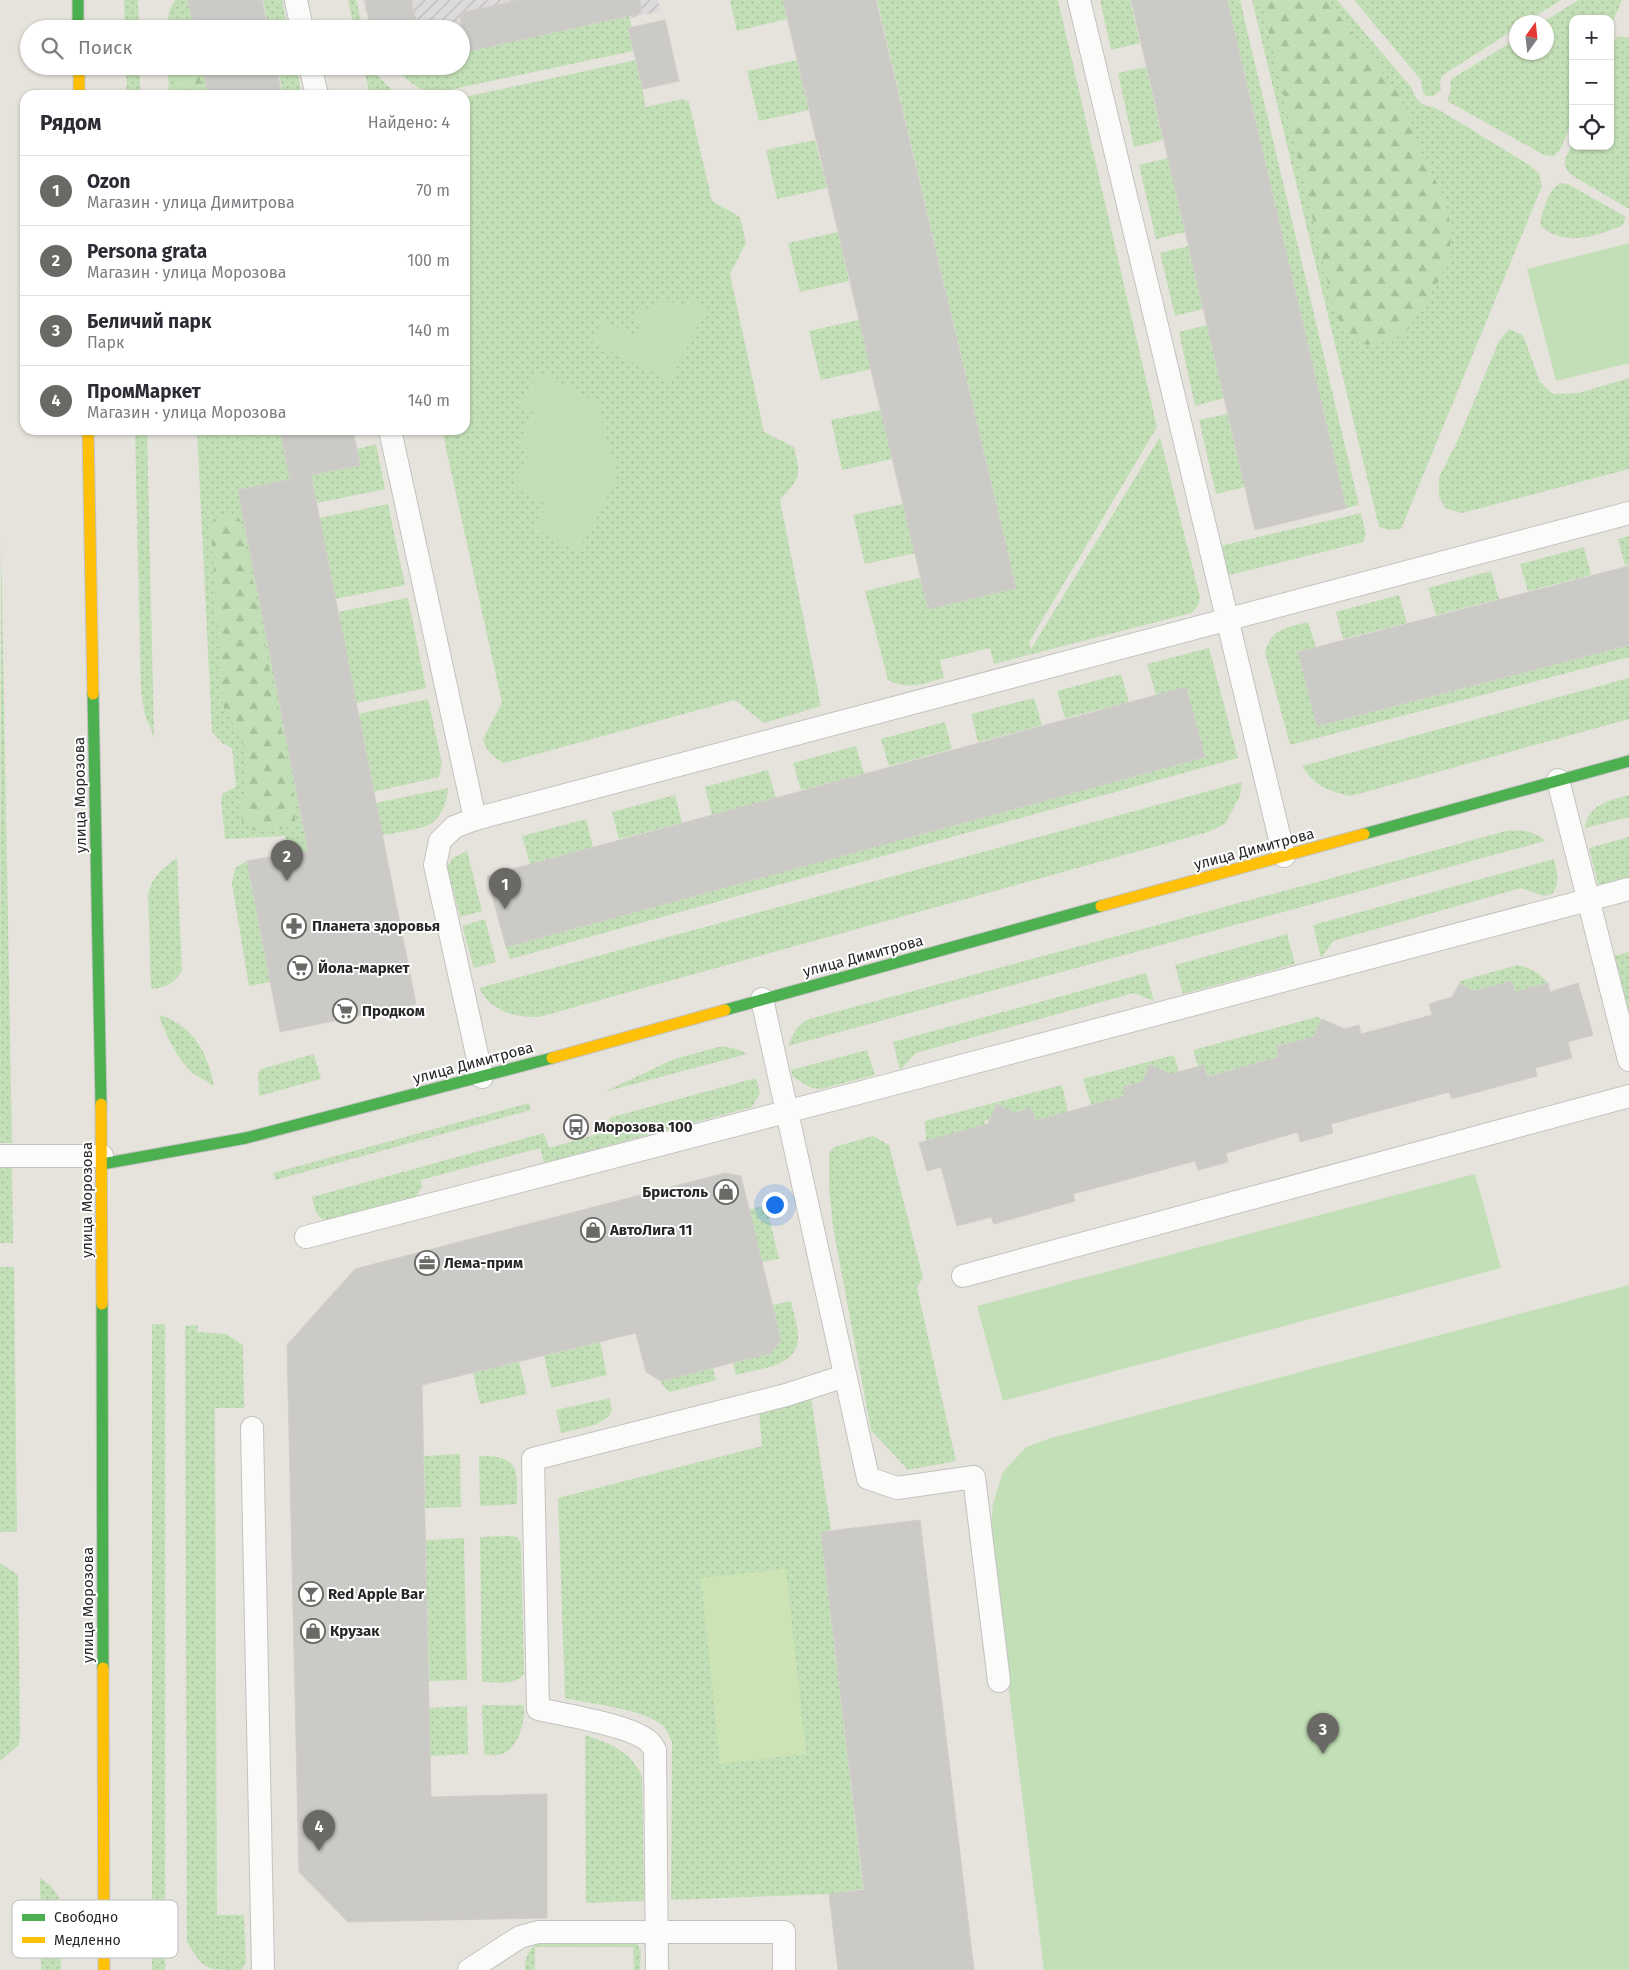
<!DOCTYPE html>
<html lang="ru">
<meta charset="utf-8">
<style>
:root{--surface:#fff;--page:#f2f2f3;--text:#2b2b33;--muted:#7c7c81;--line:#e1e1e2;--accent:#6a6966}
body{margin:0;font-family:"Fira Sans",sans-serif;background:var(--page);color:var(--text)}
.controls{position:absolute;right:15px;top:15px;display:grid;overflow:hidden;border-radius:10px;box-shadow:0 1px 4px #0004}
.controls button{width:45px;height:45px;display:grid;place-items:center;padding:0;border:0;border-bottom:1px solid var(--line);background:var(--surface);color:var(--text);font:25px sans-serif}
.compass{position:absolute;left:1509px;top:15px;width:45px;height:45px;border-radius:50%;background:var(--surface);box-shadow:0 1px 4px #0004;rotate:15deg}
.you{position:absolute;left:774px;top:1204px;width:18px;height:18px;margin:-12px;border:4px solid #fff;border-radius:50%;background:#1a73e8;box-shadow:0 0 0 8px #1a73e833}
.badge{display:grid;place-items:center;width:32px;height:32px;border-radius:50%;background:var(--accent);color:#fff;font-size:16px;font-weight:700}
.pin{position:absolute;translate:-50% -41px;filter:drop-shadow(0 1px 2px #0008)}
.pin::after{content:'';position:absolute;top:26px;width:18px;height:15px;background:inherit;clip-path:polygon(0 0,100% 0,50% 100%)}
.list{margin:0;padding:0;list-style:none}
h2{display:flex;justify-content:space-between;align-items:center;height:65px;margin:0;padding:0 20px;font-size:21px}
h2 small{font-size:16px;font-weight:400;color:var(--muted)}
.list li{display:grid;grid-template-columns:32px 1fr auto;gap:15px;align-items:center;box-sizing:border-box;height:70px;padding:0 20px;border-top:1px solid var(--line)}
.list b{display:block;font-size:19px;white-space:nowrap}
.list p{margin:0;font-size:16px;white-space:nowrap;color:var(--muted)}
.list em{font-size:16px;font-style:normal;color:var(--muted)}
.icon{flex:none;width:28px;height:28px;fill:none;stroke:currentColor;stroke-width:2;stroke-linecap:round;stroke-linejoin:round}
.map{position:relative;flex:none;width:1629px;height:1970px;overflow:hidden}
.search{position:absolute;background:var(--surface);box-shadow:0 1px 4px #0004;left:20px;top:20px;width:450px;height:55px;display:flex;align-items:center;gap:12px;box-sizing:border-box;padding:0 18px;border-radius:28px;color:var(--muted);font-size:19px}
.panel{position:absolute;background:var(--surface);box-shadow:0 1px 4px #0004;left:20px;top:90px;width:450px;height:345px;border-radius:15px}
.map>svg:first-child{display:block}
.industrial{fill:url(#industrial-furrows)}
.grass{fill:url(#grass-dots)}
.forest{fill:url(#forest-firs)}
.park{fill:#c3dfb7}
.pitch{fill:#cce3b5}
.building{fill:#cccac6;stroke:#d0cec8}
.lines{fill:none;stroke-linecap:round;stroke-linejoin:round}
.lane-casing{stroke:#c3c2c1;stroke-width:24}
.fast-casing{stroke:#c3c2c1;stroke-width:13}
.slow-casing{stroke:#c3c2c1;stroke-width:13}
.lane{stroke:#fbfbfa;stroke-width:22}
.fast{stroke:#4caf50;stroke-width:11}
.slow{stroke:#ffc107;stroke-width:11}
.labels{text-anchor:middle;stroke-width:4;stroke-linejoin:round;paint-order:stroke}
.street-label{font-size:15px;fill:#272727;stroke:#fff}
.poi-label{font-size:15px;font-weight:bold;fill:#272727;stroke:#fff;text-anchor:start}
.key{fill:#fff;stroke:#bebebe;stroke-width:1}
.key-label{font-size:14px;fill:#272727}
</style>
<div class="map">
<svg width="1629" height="1970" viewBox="0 0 1629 1970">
<defs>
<pattern id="industrial-furrows" width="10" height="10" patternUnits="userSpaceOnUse" patternTransform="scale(1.25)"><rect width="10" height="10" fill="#dddadb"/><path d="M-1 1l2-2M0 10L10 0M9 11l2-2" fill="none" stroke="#bebbbc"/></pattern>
<pattern id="grass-dots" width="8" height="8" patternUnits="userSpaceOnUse" patternTransform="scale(1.25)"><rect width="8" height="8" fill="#c3dfb7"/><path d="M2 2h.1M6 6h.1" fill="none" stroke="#a8bf9d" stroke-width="1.8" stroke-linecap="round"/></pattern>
<pattern id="forest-firs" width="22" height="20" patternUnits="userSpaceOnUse" patternTransform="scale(1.25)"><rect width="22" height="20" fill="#c3dfb7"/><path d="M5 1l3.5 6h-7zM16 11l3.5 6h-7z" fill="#a8bf9d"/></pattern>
</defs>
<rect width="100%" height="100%" fill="#e6e3dc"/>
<g class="industrial">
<path d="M363,0H658L661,11L461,57V29H370Z"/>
<path d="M379,66H420L381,75Z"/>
</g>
<g class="grass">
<path d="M124,0H138L139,29H125Z"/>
<path d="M175,0H188L194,29H167L169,11Z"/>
<path d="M263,0H282L288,29H269Z"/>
<path d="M348,0H356L363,29H354Z"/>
<path d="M730,0H783L787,19L737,31Z"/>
<path d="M877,0H1058L1157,427L1029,642L1031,649L1160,437L1200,597L1198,606L1191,613L994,664L990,648L940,660L944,678C924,683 908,691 888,680L865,591L920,578L928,609L1016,588Z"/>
<path d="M1100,0H1130L1140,43L1111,50Z"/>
<path d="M1227,0H1240L1359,505L1346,508Z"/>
<path d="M1252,0H1337L1411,87C1416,101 1422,106 1436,108L1526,163L1539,173L1542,186L1401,529L1389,530L1379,527Z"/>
<path d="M1354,0H1561L1526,22H1516V28L1443,75L1440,81L1441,90L1433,96H1427L1423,92L1421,80Z"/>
<path d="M1579,0H1622L1610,28V19H1573V119L1560,150L1554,156L1544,155L1447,101L1451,90L1450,80L1516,39V52H1546V22H1543Z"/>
<path d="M629,16L632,28L628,29L633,51L434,93C417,89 405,79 393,66H461V53Z"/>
<path d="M1620,36L1629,38V209L1573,176C1558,165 1567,156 1573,142V146H1610V52L1615,40Z"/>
<path d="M636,60L646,107L683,99L689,102L712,201L740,217L746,243L730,274L764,432L794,447C801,477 801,476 780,500L821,706L764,723L735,700L504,763C493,757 486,751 483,739L502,703L442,430H465V97Z"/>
<path d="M797,60L809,110L759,121L747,71Z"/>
<path d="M126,66H140V95H127Z"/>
<path d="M168,66H202L209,95H169Z"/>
<path d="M363,66H372L373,71L397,95H370Z"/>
<path d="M1146,67L1163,140L1134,147L1118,73Z"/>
<path d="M297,72L302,95H283L279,75Z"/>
<path d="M815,140L827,188L777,199L766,150Z"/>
<path d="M1168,158L1185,232L1156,239L1139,165Z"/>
<path d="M1562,183L1568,184L1626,217L1622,226C1611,229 1599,235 1587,237C1573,240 1546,237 1540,223C1544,210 1548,187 1562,183Z"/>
<path d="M838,232L849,281L800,292L788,243Z"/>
<path d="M1188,246L1203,309L1175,316L1160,253Z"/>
<path d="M859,320L871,369L821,380L809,331Z"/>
<path d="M1207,325L1224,398L1195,406L1179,332Z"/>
<path d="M1509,329L1523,335L1540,382L1553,394L1579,393L1629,378V469L1462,513L1445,508L1439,497V477L1457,442L1499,341Z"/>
<path d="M881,410L892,459L842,470L831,420Z"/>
<path d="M1227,414L1245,487L1216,494L1199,420Z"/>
<path d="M135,430H147L154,737L145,715L141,691Z"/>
<path d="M197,430H280L290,479L238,490L308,850L289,854L285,836L225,839L221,799L223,793L236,787L232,748L222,743L212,732Z"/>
<path d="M376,444L385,489L317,503L311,475L360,465L357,449Z"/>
<path d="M388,504L405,585L335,599L319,518Z"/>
<path d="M903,504L915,553L865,564L853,515Z"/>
<path d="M1361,513L1366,535L1363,542L1229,575L1224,572L1216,547Z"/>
<path d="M1629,536V565L1625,566L1618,539Z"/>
<path d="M1,540L12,1143H0Z"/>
<path d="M1584,547L1591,575L1528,591L1520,564Z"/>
<path d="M1491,571L1499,599L1436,615L1428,588Z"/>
<path d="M1399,595L1407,623L1343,639L1336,612Z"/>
<path d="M408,598L426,688L356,703L338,612Z"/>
<path d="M1308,622L1316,647L1298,652L1318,726L1629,645V657L1290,745L1265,652C1272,628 1286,628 1308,622Z"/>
<path d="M1209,648L1238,758L510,959L506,947L1205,757L1186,687L1156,695L1147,664Z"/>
<path d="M1121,674L1129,702L1065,718L1057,691Z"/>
<path d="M1629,678V719L1351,796C1329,792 1313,785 1302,766Z"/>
<path d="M1034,698L1042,725L978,742L971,714Z"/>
<path d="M428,699L442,763L439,777L373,792L358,714Z"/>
<path d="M945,722L952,749L889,766L881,739Z"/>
<path d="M856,746L864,774L801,790L793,763Z"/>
<path d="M768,770L776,798L712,815L705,787Z"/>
<path d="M1242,782L1240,796L1225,824L1208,832L539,1017C514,1018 491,1011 479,988Z"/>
<path d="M448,788C448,799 442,816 432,823C425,829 393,833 382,835L376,803Z"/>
<path d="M675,795L682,823L619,839L612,812Z"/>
<path d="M1629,795V817L1585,828C1589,804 1608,801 1629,795Z"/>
<path d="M586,819L593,847L530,864L522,836Z"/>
<path d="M1506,831C1521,830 1534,830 1545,841L788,1046C793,1033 797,1025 809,1019Z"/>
<path d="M1629,837V884L1600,891L1589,848Z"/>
<path d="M467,851L482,911L460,917L447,866L453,858Z"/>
<path d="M177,858L182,971C175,983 165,988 151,989L148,894C152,877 163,868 177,858Z"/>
<path d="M1554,859C1557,872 1561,882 1552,894L1544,896L1521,888L1333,941L1321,958L1313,925Z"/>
<path d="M247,861L270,982L249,986L232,884L235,868Z"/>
<path d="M485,919L496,962L474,968L462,926Z"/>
<path d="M1287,934L1295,964L1183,994L1175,965Z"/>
<path d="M1629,952V1019L1613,956Z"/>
<path d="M1518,965C1531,968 1539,973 1548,983L1515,992L1512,981L1475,991L1459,984L1460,981Z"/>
<path d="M1146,973L1154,1001L1134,993L916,1053L900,1070L893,1042Z"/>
<path d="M159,1015C193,1024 208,1054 214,1086C208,1082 200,1078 194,1074C178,1061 165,1034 159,1015Z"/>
<path d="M1317,1017L1322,1019L1313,1037L1276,1047L1279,1057L1207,1077L1204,1065L1198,1067L1193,1050Z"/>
<path d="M722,1046L739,1050L747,1054L604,1092L674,1059Z"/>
<path d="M867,1050L875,1075L821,1089L812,1088L793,1077L791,1070Z"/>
<path d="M314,1054L321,1079L259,1096L258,1073L261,1069Z"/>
<path d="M1174,1055L1179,1072L1170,1074L1150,1065L1142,1082L1123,1087L1125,1096L1091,1105L1083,1079Z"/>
<path d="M756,1078L760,1093L752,1107L544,1163L540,1148L421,1180L422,1187L414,1199L328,1220C315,1220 315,1208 312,1197L544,1133L549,1148L612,1130L609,1118Z"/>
<path d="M1062,1085L1068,1112L1035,1121L1032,1108L1014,1113L997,1105L991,1119L984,1121L986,1125L926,1141L925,1121Z"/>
<path d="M529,1103L531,1110L275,1180L273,1173Z"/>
<path d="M873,1136L889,1145L923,1277L917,1288L956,1461L908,1470L871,1430L833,1227L829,1189V1152L834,1147Z"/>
<path d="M0,1167H12L13,1243H0Z"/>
<path d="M766,1205L779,1259L762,1262L749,1210Z"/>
<path d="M0,1267H14L17,1532H0Z"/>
<path d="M791,1301C793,1313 799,1327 798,1339C797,1367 758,1369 736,1375L733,1363L771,1353L781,1341L773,1305Z"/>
<rect x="152" y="1324" width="13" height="646"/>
<path d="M198,1325L197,1332L226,1334L243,1345L244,1408H215L217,1915H244L246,1963L241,1970C205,1970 204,1970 187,1942L185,1326Z"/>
<path d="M600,1342L607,1375L551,1388L544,1356Z"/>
<path d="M519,1362L527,1394L480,1404L473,1373Z"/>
<path d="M713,1368L716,1380L670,1392L662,1385L661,1381Z"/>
<path d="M610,1398L612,1411L608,1417L595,1425L561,1433L556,1410Z"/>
<path d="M811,1398L831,1530L821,1532L863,1889L829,1894L671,1900L672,1742C669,1736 667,1729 662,1725C643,1709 590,1704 565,1698L558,1498L762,1446L759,1413Z"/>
<path d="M460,1454L461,1507L425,1508L424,1456Z"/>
<path d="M479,1456C521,1456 517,1469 517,1504L480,1506Z"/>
<path d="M508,1536L517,1537L521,1543L524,1674C514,1686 497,1682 482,1682L480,1537Z"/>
<path d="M464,1538L467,1680L429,1681L426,1540Z"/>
<path d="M0,1563L18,1575L20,1732L19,1745L0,1761Z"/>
<path d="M482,1705H524C525,1722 519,1750 499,1755C495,1756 488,1755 484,1755Z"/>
<path d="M467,1706L468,1754L430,1756L429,1708Z"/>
<path d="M585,1735C610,1744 630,1750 642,1776L644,1901L586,1903Z"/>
<path d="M40,1878C50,1884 56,1890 60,1901L61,1970H41Z"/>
<path d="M539,1943H633L637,1944L641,1951L640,1970H634L633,1947H535V1970H525C525,1958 528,1948 539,1943Z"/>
</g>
<g class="forest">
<path d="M1261,0H1327L1399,94L1422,153L1443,195L1452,229L1449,257L1440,279L1407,331L1390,341L1366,345L1344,332L1333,305Z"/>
<path d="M175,66H197L204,95H177Z"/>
<path d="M227,430H269C257,442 240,440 227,430Z"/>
<path d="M223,514L238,517L241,522L296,805L295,822L289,827L278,830L256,831L249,827L242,819L239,811L247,790L243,744L239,734L223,706L211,528L213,520Z"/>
</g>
<g class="park">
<path d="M1629,243V363L1556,381L1527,269Z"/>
<path d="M662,297L686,309L691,301L707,308L670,381L591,342L603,320L636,337L641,326L632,320L640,304L654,312Z"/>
<path d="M538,372L598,403L617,479L578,552L534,528L546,504L512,487L531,450L518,443L534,413L520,406Z"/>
<path d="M1475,1174L1501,1268L1003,1401L977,1306Z"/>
<path d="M1629,1285V1970H1044L990,1539L993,1504L1003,1472L1026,1447L1051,1438Z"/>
</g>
<path class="pitch" d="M786,1569L806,1754L720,1764L701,1578Z"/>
<g class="building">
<path d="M188,0H262L268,29H194Z"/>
<path d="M365,0H411L418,29H371Z"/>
<path d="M519,0H640L641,13L461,53V13Z"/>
<path d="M783,0H876L1016,588L928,609Z"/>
<path d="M1131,0H1227L1346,508L1255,530Z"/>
<path d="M665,20L679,81L643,89L628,28Z"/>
<path d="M202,66H276L282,95H209Z"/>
<path d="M280,430H353L360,465L290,479Z"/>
<path d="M311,475L416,1004L280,1032L247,861L308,850L238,490Z"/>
<path d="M1629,566V645L1317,726L1298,652Z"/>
<path d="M1186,687L1205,757L506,947L487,876Z"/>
<path d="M1512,981L1515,992L1548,983L1550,992L1578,983L1593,1035L1568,1042L1572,1058L1535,1068L1537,1076L1452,1099L1449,1092L1331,1124L1333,1133L1300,1142L1298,1132L1226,1153L1228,1162L1198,1170L1195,1161L1073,1194L1075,1201L994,1224L991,1217L957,1226L941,1167L927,1171L919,1143L988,1124L997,1104L1014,1113L1032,1108L1035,1121L1125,1096L1123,1087L1142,1082L1150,1065L1170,1074L1204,1065L1207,1077L1279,1057L1276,1047L1313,1037L1322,1019L1344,1029L1359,1025L1361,1034L1432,1015L1429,1004L1452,997L1459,984L1475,991Z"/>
<path d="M725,1173L741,1176L781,1340L771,1353L661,1381L646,1372L636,1333L422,1385L431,1797L547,1794V1918L348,1922L299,1872L287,1345L355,1269Z"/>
<path d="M920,1520L974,1970H838L829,1894L864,1890L821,1532Z"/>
</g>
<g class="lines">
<defs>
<g id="lane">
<path d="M296,0L302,29"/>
<path d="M1079,0L1284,856"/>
<path d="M310,66L317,95"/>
<path d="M390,430L475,819"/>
<path d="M1558,780L1629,1060"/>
<path d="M762,999L868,1478L897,1488L974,1477L999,1681"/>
<path d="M482,1077L435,865L440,841L454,827L475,819L1629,513"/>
<path d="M0,1156H102"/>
<path d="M306,1237L889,1085L1629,889"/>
<path d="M963,1276L1629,1096"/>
<path d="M252,1428L263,1970"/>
<path d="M469,1970L520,1937L538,1932H784V1970"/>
<path d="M657,1970L655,1750C653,1747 651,1743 648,1741C633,1726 562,1714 538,1709L533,1459L786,1395L845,1376"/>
</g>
<g id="fast">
<path d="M78,0V29"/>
<path d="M93,694L101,1104"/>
<path d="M1364,834L1629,761"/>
<path d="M725,1010L1101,906"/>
<path d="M102,1164L246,1138L552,1058"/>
<path d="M102,1304L103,1668"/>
</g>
<g id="slow">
<path d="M79,66V95"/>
<path d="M88,430L93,694"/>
<path d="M1101,906L1364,834"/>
<path d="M552,1058L725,1010"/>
<path d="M101,1104L102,1304"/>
<path d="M103,1668L104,1970"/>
</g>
</defs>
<use href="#lane" class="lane-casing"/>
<use href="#fast" class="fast-casing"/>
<use href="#slow" class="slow-casing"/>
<use href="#lane" class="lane"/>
<use href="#fast" class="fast"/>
<use href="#slow" class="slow"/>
</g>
<defs>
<symbol id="pharmacy-ring" viewBox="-11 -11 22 22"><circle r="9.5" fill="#fff" stroke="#6a6966" stroke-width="1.5"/><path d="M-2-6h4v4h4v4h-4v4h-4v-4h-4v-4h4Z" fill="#6a6966"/></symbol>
<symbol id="supermarket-ring" viewBox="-11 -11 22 22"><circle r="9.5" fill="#fff" stroke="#6a6966" stroke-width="1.5"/><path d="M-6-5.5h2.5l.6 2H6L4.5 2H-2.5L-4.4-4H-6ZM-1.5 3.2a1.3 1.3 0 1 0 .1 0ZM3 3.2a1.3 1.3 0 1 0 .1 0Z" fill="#6a6966"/></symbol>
<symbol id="bus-ring" viewBox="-11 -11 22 22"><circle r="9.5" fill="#fff" stroke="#6a6966" stroke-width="1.5"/><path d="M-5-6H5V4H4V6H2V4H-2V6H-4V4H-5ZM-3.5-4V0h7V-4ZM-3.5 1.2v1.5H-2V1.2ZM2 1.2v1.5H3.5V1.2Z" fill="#6a6966"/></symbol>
<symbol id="shop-ring" viewBox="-11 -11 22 22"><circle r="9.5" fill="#fff" stroke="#6a6966" stroke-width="1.5"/><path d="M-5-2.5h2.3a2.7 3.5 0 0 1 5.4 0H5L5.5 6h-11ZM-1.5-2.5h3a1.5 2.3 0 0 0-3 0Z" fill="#6a6966"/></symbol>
<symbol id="office-ring" viewBox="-11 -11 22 22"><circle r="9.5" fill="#fff" stroke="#6a6966" stroke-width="1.5"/><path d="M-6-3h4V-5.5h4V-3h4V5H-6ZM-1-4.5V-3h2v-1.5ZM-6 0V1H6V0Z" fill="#6a6966"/></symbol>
<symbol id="bar-ring" viewBox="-11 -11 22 22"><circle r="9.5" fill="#fff" stroke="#6a6966" stroke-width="1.5"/><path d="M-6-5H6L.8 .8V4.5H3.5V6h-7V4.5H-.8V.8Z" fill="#6a6966"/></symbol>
</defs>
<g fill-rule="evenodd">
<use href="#pharmacy-ring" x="280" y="912" width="28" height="28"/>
<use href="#supermarket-ring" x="286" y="954" width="28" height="28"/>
<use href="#supermarket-ring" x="331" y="997" width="28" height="28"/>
<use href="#bus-ring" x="562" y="1113" width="28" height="28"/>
<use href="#shop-ring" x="712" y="1178" width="28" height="28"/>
<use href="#shop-ring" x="579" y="1216" width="28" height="28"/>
<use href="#office-ring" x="413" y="1249" width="28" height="28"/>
<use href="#bar-ring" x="297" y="1580" width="28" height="28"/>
<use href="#shop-ring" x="299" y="1617" width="28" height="28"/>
</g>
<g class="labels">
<g class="street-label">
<text transform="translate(80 795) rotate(-91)" y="5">улица Морозова</text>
<text transform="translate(1254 849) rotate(-15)" y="5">улица Димитрова</text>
<text transform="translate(863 956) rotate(-15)" y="5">улица Димитрова</text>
<text transform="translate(473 1063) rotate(-15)" y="5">улица Димитрова</text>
<text transform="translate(87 1200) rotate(-90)" y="5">улица Морозова</text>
<text transform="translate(88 1605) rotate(-90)" y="5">улица Морозова</text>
</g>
<g class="poi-label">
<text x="312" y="931">Планета здоровья</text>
<text x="318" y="973">Йола-маркет</text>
<text x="362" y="1016">Продком</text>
<text x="594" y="1132">Морозова 100</text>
<text x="708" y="1197" text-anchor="end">Бристоль</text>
<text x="610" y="1235">АвтоЛига 11</text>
<text x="444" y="1268">Лема-прим</text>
<text x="328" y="1599">Red Apple Bar</text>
<text x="330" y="1636">Крузак</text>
</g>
</g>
<rect x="12" y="1900" width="166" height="58" rx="8" class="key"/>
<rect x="22" y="1914" width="23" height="7" fill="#4caf50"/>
<rect x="22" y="1937" width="23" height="6" fill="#ffc107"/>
<g class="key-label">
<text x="54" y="1922">Свободно</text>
<text x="54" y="1945">Медленно</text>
</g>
</svg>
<div class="controls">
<button>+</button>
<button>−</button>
<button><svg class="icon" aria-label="locate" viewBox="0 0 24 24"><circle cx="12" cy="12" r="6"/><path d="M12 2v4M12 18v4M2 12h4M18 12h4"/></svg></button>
</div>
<svg class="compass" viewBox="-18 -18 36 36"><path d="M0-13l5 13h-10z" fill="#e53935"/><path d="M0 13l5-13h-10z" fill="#7c7c81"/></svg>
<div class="you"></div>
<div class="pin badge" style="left:505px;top:909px">1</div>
<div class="pin badge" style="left:287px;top:881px">2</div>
<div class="pin badge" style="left:1323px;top:1754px">3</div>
<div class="pin badge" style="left:319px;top:1851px">4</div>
<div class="search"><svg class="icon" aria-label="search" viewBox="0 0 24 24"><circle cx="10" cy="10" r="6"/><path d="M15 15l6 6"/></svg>Поиск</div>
<section class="panel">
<h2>Рядом<small>Найдено: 4</small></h2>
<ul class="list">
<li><span class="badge">1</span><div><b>Ozon</b><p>Магазин · улица Димитрова</p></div><em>70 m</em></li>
<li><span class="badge">2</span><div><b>Persona grata</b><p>Магазин · улица Морозова</p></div><em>100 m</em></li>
<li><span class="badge">3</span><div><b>Беличий парк</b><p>Парк</p></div><em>140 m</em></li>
<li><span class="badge">4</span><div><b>ПромМаркет</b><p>Магазин · улица Морозова</p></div><em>140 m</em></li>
</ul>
</section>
</div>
